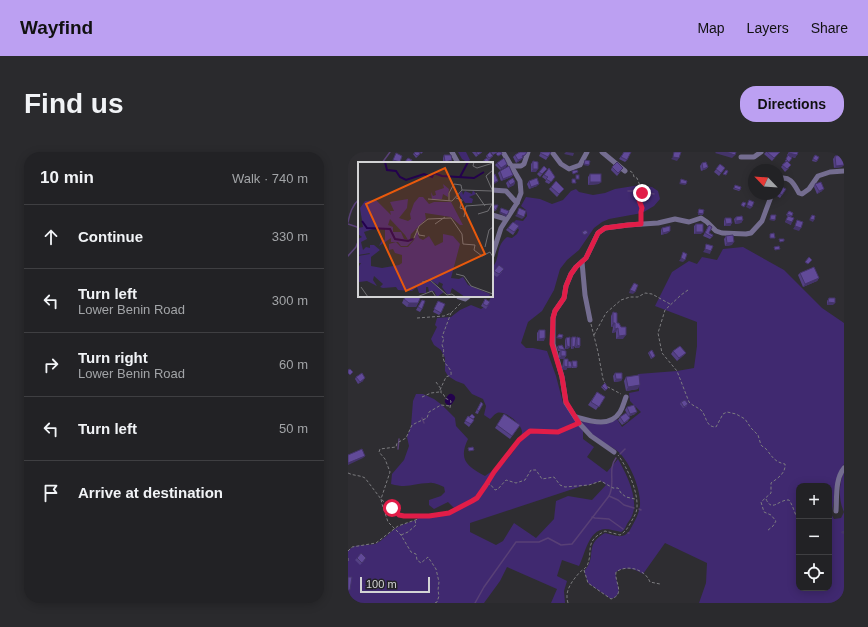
<!DOCTYPE html>
<meta charset="utf-8">
<style>
:root{--surface:#222225;--page:#2a2a2d;--text:#f1f3f6;--muted:#a2a4a7;--line:#3f3f42;--accent:#bca0f2}
body{margin:0;font-family:Helvetica,sans-serif;background:var(--page);color:var(--text)}
.controls{position:absolute;right:12px;bottom:12px;display:grid;overflow:hidden;border-radius:8px;box-shadow:0 2px 10px #0003}
.controls button{width:36px;height:36px;display:grid;place-items:center;padding:0;border:0;border-bottom:1px solid var(--line);background:var(--surface);color:var(--text);font:20px sans-serif}
.compass{position:absolute;left:400px;top:12px;width:36px;height:36px;border-radius:50%;background:var(--surface);box-shadow:0 2px 10px #0003;rotate:295deg}
.scale{position:absolute;left:12px;bottom:10px;width:70px;box-sizing:border-box;padding-left:4px;border:2px solid #d3d3d5;border-top:0;font-size:11px;line-height:14px;white-space:nowrap;color:#d3d3d5;-webkit-text-stroke:3px #242327;paint-order:stroke}
.stop{position:absolute;width:12px;height:12px;margin:-9px;border:3px solid #e11d48;border-radius:50%;background:#fff}
.stop.end{background:#e11d48;border-color:#fff;box-shadow:0 1px 4px #0008}
.list{margin:0;padding:0;list-style:none}
h2{display:flex;justify-content:space-between;align-items:center;height:52px;margin:0;padding:0 16px;font-size:17px}
h2 small{font-size:13px;font-weight:400;color:var(--muted)}
.list li{display:grid;grid-template-columns:26px 1fr auto;gap:12px;align-items:center;box-sizing:border-box;height:64px;padding:0 16px;border-top:1px solid var(--line)}
.list b{display:block;font-size:15px;white-space:nowrap}
.list p{margin:0;font-size:13px;white-space:nowrap;color:var(--muted)}
.list em{font-size:13px;font-style:normal;color:var(--muted)}
.icon{flex:none;width:22px;height:22px;fill:none;stroke:currentColor;stroke-width:2;stroke-linecap:round;stroke-linejoin:round}
.map{position:relative;flex:none;width:496px;height:451px;overflow:hidden;border-radius:16px}
header{display:flex;align-items:center;gap:24px;box-sizing:border-box;height:56px;padding:0 20px;background:var(--accent);color:#111}
header strong{font-size:19px}
nav{display:flex;gap:22px;margin-inline-start:auto;font-size:14px}
.intro{display:flex;align-items:center;justify-content:space-between;box-sizing:border-box;height:96px;padding:0 24px}
h1{margin:0;font-size:28px}
.button{padding:10px 18px;border-radius:16px;background:var(--accent);color:#111;font-size:14px;font-weight:700}
main{display:flex;gap:24px;padding:0 24px}
aside{flex:1;background:var(--surface);border-radius:16px;box-shadow:0 2px 10px #0003}
.map>svg:first-child{display:block}
.green{fill:#402970;fill-rule:evenodd}
.lines{fill:none;stroke-linecap:round;stroke-linejoin:round}
.stream{stroke:#584076;stroke-width:1.5}
.river{stroke:#23014d;stroke-width:8}
.path{stroke:#7c7c7f;stroke-width:1;stroke-dasharray:3 2;stroke-linecap:butt}
.minor{stroke:#746d90;stroke-width:5}
.wall{fill:#534083}
.shaded-wall{fill:#44346a}
.building{fill:#614a98;stroke:#44346a}
.route{stroke:#e11d48;stroke-width:5}
.inset-river{fill:none;stroke:#23014d;stroke-width:2}
.inset-road{fill:none;stroke:#706f73;stroke-width:1}
.view{fill:#e8590c;fill-opacity:0.15;stroke:#e8590c;stroke-width:2}
.inset-edge{fill:none;stroke:#d3d3d5;stroke-width:2}
</style>
<header>
<strong>Wayfind</strong>
<nav><a>Map</a><a>Layers</a><a>Share</a></nav>
</header>
<div class="intro"><h1>Find us</h1><a class="button">Directions</a></div>
<main>
<aside>
<h2>10 min<small>Walk · 740 m</small></h2>
<ul class="list">
<li><svg class="icon" aria-label="ahead" viewBox="0 0 24 24"><path d="M12 20V5M6 11l6-6 6 6"/></svg><div><b>Continue</b></div><em>330 m</em></li>
<li><svg class="icon" aria-label="left" viewBox="0 0 24 24"><path d="M17 20v-9H6M10 6l-5 5 5 5"/></svg><div><b>Turn left</b><p>Lower Benin Road</p></div><em>300 m</em></li>
<li><svg class="icon" aria-label="right" viewBox="0 0 24 24"><path d="M7 20v-9h11M14 6l5 5-5 5"/></svg><div><b>Turn right</b><p>Lower Benin Road</p></div><em>60 m</em></li>
<li><svg class="icon" aria-label="left" viewBox="0 0 24 24"><path d="M17 20v-9H6M10 6l-5 5 5 5"/></svg><div><b>Turn left</b></div><em>50 m</em></li>
<li><svg class="icon" aria-label="arrive" viewBox="0 0 24 24"><path d="M6 21V4h12l-3 4 3 4H6"/></svg><div><b>Arrive at destination</b></div></li>
</ul>
</aside>
<div class="map">
<svg width="496" height="451" viewBox="0 0 496 451">
<rect width="100%" height="100%" fill="#2e2d31"/>
<g class="green">
<path d="M110,0H118L122,8L119,10L114,7Z"/>
<path d="M292,33L304,35L310,39L312,47L306,54L294,61L261,67L254,70L246,76L231,98L219,108L212,117L206,138L194,159L180,170L173,191L178,196H185L199,199L208,224L215,251L235,279V287L246,295L239,305L259,320L270,307C278,321 290,345 285,361C284,365 281,369 279,372C277,376 277,378 273,380C268,379 262,377 257,377C240,378 237,403 231,414L214,408L209,424L219,429L216,439L217,451H203L209,437L159,415L152,429L136,451H0V399C6,391 18,394 27,392C35,389 42,379 50,375C56,371 68,370 72,364L101,361L108,358L100,350L86,357L81,353V348L93,344L97,340L96,335C91,333 86,330 81,331C65,331 61,337 43,332L44,322L56,308L61,294L59,285L63,274L65,249L68,242H75L86,247L94,253L107,266L108,274L120,287C110,308 119,314 137,324C142,320 150,316 155,312C162,305 173,291 174,280C174,272 157,258 149,261C146,262 144,266 142,267L136,263L138,254L135,247L124,242L116,232L108,229L100,224L97,219V206L93,198L86,193L83,187L89,175L87,173L89,166L103,165L112,158L123,153L133,157C148,148 144,131 144,116C153,106 147,94 159,85L164,86L169,82L171,78L166,70L168,68L175,69L179,64L178,58L173,54L178,45L192,47L204,52L215,48L223,39L228,37L231,40L245,43L257,41L267,37ZM253,329L258,333L244,348L220,344L208,349L206,367L188,386L166,371L155,389L148,393L122,380V371L234,334L241,333Z"/>
<path d="M395,95L436,118L474,156L496,171V312C483,330 490,342 483,362L486,367L493,366L496,360C490,347 491,332 496,319V443L491,451H351L358,431L359,411L317,391L295,422C286,416 277,414 268,420C266,430 278,442 263,447L240,431L236,419C250,405 235,393 257,381C268,384 277,388 283,376C287,369 291,362 292,353C293,337 281,307 268,298C261,293 253,290 246,286C241,281 237,274 233,269C246,272 257,275 269,267L274,275L293,260L282,249L281,241L291,239L290,222L329,219L346,216L349,194V170L307,154L324,120L341,109L349,112L354,105L369,108L375,97ZM451,334H481V436H451Z"/>
</g>
<g class="lines">
<g class="stream">
<path d="M34,11L42,0"/>
<path d="M280,39H288L306,42"/>
<path d="M0,70C2,61 4,54 11,47"/>
<path d="M0,72L9,75L11,77"/>
<path d="M0,104L8,95L11,87"/>
<path d="M74,266L76,271"/>
<path d="M50,297L51,287"/>
<path d="M272,302L277,297"/>
<path d="M261,344L270,348L276,353L286,356"/>
<path d="M291,357L293,358"/>
<path d="M244,365L247,366L261,367L275,377"/>
<path d="M280,381H281"/>
<path d="M127,451L136,435L168,390H191L200,386L213,393L224,392L261,344C268,331 259,318 268,306"/>
</g>
<path class="river" d="M101,249L103,246"/>
<g class="path">
<path d="M282,19L285,21L286,25L289,26L294,39L291,47L294,56L293,60V68"/>
<path d="M340,138L333,143L317,158L310,181L314,201L329,219L341,250C345,254 349,255 353,258C359,264 357,275 368,275L375,262L379,260L388,262L397,267L403,276L410,283L413,293C414,295 417,295 418,297C424,304 426,310 437,312C438,321 430,326 423,331V341L413,350L416,360L423,363L428,369L425,374L419,379"/>
<path d="M69,166L96,164L103,161L113,151"/>
<path d="M243,172L250,200L255,227L257,232L260,235L273,242"/>
<path d="M246,183L258,161L273,148L282,145H290L297,141L304,142L322,152"/>
<path d="M88,230L93,237V241L96,243L97,246L103,249L102,256"/>
<path d="M74,245L83,241L91,240L98,225L103,223C104,217 99,215 96,209C93,201 98,201 94,193L96,186L94,185L103,161"/>
<path d="M0,321C6,324 12,323 17,326L33,347L51,363L72,364L101,361L129,346L139,333L145,320L171,288L182,279L210,280L227,273"/>
<path d="M139,333L142,332L147,338L150,337L158,328L168,331L177,328L183,318H188L194,327L206,325L212,333L217,335L241,333L253,329L265,336H270L273,341L278,345L287,347"/>
<path d="M418,347C424,361 431,347 441,348C446,355 446,362 451,368"/>
<path d="M53,383L60,380L68,373L67,368"/>
<path d="M0,399L4,395L28,391L50,374L70,367L72,364"/>
<path d="M0,406V409"/>
<path d="M236,418L240,431L263,447C278,442 266,430 268,420C279,412 297,417 302,430L312,432"/>
<path d="M87,451L89,450L91,444L90,438L91,430L88,417L80,405L73,411L69,408L68,402L63,400L53,383L40,370L34,352L33,347L42,320L37,307L31,300L32,297L48,295L49,291L58,286L64,273L70,270L79,266L81,260L93,253L102,254"/>
<path d="M220,451C216,439 224,429 232,420C234,418 237,417 239,414C246,398 235,390 257,379L272,383C277,380 279,377 282,372C285,366 289,361 289,355C290,339 279,315 270,303"/>
</g>
<g class="minor">
<path d="M104,0L110,11"/>
<path d="M204,0L213,12L221,17L232,13L239,0"/>
<path d="M254,0L277,19"/>
<path d="M393,5H406L413,0"/>
<path d="M163,14H173L176,12L180,0"/>
<path d="M430,27C442,23 446,32 451,41L454,42L461,37L470,24L482,20L496,19"/>
<path d="M144,38L158,39L169,51"/>
<path d="M144,63L158,67"/>
<path d="M144,104L153,76L169,51L173,41L172,29L155,0"/>
<path d="M234,110L237,143L242,168"/>
<path d="M111,145L117,147L121,144"/>
<path d="M228,265C242,269 262,276 272,260C275,255 276,250 278,245"/>
<path d="M266,300L243,284L231,271L218,251L214,225L205,192V166L207,159L216,146L218,134L223,122L228,115L238,106L250,81L257,76L280,73L310,71L327,67L341,70L353,66L359,70L368,79L374,81L398,82L403,81L414,69L424,42"/>
<path d="M488,359C489,345 487,327 496,316"/>
</g>
</g>
<g class="wall">
<path d="M67,0H75L73,2L72,0L71,3L68,6L65,2Z"/>
<path d="M124,0H134L128,5Z"/>
<path d="M143,0H150L145,3Z"/>
<path d="M171,0H179L173,8L168,11L165,5L167,3L170,1Z"/>
<path d="M193,0L200,5L198,8L191,4Z"/>
<path d="M276,0L279,8L277,10L271,7Z"/>
<path d="M418,0H432L424,9L416,2Z"/>
<path d="M441,0H450L447,6L441,4L444,6L440,10L441,16L437,20L433,15L438,9H437L440,4L439,3Z"/>
<path d="M96,3L104,8L102,11H95V6Z"/>
<path d="M139,3L145,4L141,8L142,10V11H136L135,9L139,6L138,4Z"/>
<path d="M466,4L469,9L468,10L464,9Z"/>
<path d="M487,4L494,15L486,16L485,7Z"/>
<path d="M185,9L188,20H183V12Z"/>
<path d="M149,11L159,12L158,15L152,18L147,13Z"/>
<path d="M354,11L360,15L358,17L353,19L352,14Z"/>
<path d="M372,12L377,16L371,24L366,20Z"/>
<path d="M264,15L273,19L269,24L263,18Z"/>
<path d="M201,16L205,27L201,32L197,30L198,28L194,25Z"/>
<path d="M199,17L192,25L189,22L191,20Z"/>
<path d="M152,19L165,23L163,25L153,29L150,21Z"/>
<path d="M242,22L251,32L240,33V25Z"/>
<path d="M160,29L167,30L166,33L160,36L158,31Z"/>
<path d="M181,29L189,34L181,37L179,32Z"/>
<path d="M467,32L474,39L469,42L466,35Z"/>
<path d="M387,34L392,38L391,39L385,37Z"/>
<path d="M203,35L214,39L209,45L201,37Z"/>
<path d="M434,35V43L432,46L429,44Z"/>
<path d="M146,53L148,58L147,59L144,57Z"/>
<path d="M441,59L445,61L443,65V73L437,70L440,64L438,63Z"/>
<path d="M388,65L395,68L393,71L387,72L386,67Z"/>
<path d="M377,66L384,71L382,74H376V69Z"/>
<path d="M165,70L171,74L165,83L158,78Z"/>
<path d="M348,72L353,82H346V74Z"/>
<path d="M361,73V81L364,85L362,87L355,84Z"/>
<path d="M314,76L320,81L313,83V78Z"/>
<path d="M378,84L384,93L377,94L376,87Z"/>
<path d="M151,113L154,120L149,125L144,122Z"/>
<path d="M452,121L471,126L469,129L455,135L450,123Z"/>
<path d="M57,144H73L70,151L68,155H59L54,151Z"/>
<path d="M481,146L485,153H479V149Z"/>
<path d="M137,147L142,150L138,157L133,154Z"/>
<path d="M74,148V157L72,160L68,158Z"/>
<path d="M90,149L93,161L91,163L85,160Z"/>
<path d="M265,160L269,171L275,187H268V180L264,181L265,175H263V164Z"/>
<path d="M191,178L196,189H189V181Z"/>
<path d="M224,185L228,188L229,185L232,194L231,196H227L228,189L227,194L225,197H223V187Z"/>
<path d="M218,186L220,197H217V188Z"/>
<path d="M210,194L217,198H216L218,204L216,207H211V201L212,199H210L209,195Z"/>
<path d="M325,199L336,203L329,209L323,202Z"/>
<path d="M301,200L306,205L303,207L300,201Z"/>
<path d="M216,207L220,209L223,211L224,209L229,215L228,216H224V215L223,216H219L218,218L214,217L215,210Z"/>
<path d="M267,221L274,227L273,229L266,230L265,224Z"/>
<path d="M8,225L15,229L10,232L7,227Z"/>
<path d="M278,225L290,237L278,239L276,229Z"/>
<path d="M254,234L259,237L257,239L253,235Z"/>
<path d="M249,240L257,245L248,258L240,253Z"/>
<path d="M133,250L131,259L130,262L127,261Z"/>
<path d="M333,250L339,254L335,256L332,252Z"/>
<path d="M279,255L287,262L280,265V269L274,273L270,268L272,265L279,262L277,258Z"/>
<path d="M156,262L172,273L162,287L147,276Z"/>
<path d="M120,264L126,268L121,275L116,271Z"/>
<path d="M9,406L16,409L12,413L7,408Z"/>
</g>
<g class="shaded-wall">
<path d="M218,0L226,1L225,4L216,2Z"/>
<path d="M368,0H378L387,3L384,6L367,1Z"/>
<path d="M441,1L449,3L447,6L439,3Z"/>
<path d="M325,5L331,6L329,9L323,7Z"/>
<path d="M175,6L173,8L168,11L170,8Z"/>
<path d="M45,8L52,10L51,11H43Z"/>
<path d="M104,8L102,11H96L97,10Z"/>
<path d="M159,12L158,15L152,18L153,16Z"/>
<path d="M236,12L241,13L240,14L235,13Z"/>
<path d="M496,13L494,15L486,16L488,14Z"/>
<path d="M360,15L358,17L353,19L355,17Z"/>
<path d="M185,17H190L188,20H183Z"/>
<path d="M165,23L163,25L153,29L155,27Z"/>
<path d="M150,29L148,31L144,33L145,31Z"/>
<path d="M167,30L166,33L160,36L162,33Z"/>
<path d="M242,30H253L251,32L240,33Z"/>
<path d="M332,31L338,32L337,33L331,32Z"/>
<path d="M191,32L189,34L181,37L183,35Z"/>
<path d="M476,37L474,39L469,42L471,39Z"/>
<path d="M399,53L404,55L402,57L398,55Z"/>
<path d="M152,60L159,63L158,65L151,61Z"/>
<path d="M350,61L355,62V63H350Z"/>
<path d="M169,62L176,65L174,67L167,64Z"/>
<path d="M422,67L427,68L426,69L421,68Z"/>
<path d="M462,67L466,68L465,70L461,68Z"/>
<path d="M395,68L393,71L387,72L388,69Z"/>
<path d="M438,68L444,70L443,73L437,70Z"/>
<path d="M384,71L382,74H376L378,72Z"/>
<path d="M447,74L453,76L451,79L445,77Z"/>
<path d="M322,79L320,81L313,83L315,81Z"/>
<path d="M348,80H355L353,82H346Z"/>
<path d="M386,90L384,93L377,94L379,91Z"/>
<path d="M357,97L363,99L362,102L355,100Z"/>
<path d="M333,106L337,108L335,110L331,109Z"/>
<path d="M471,126L469,129L455,135L457,132Z"/>
<path d="M282,138L287,140L285,142L281,141Z"/>
<path d="M480,150L487,151L485,153H479Z"/>
<path d="M61,151H70L68,155H59Z"/>
<path d="M265,171H267L265,175H263Z"/>
<path d="M270,176L268,180L264,181L267,177Z"/>
<path d="M278,183L275,187H268L271,184Z"/>
<path d="M209,185L214,186L213,187L208,186Z"/>
<path d="M197,186L196,189H189L191,187Z"/>
<path d="M229,193L232,194L231,196H227Z"/>
<path d="M219,194L222,195L220,197H217Z"/>
<path d="M227,194L225,197H223L224,195Z"/>
<path d="M338,201L336,203L329,209L331,206Z"/>
<path d="M213,204H218L216,207H211Z"/>
<path d="M216,214L220,215L218,218L214,217Z"/>
<path d="M17,226L15,229L10,232L12,230Z"/>
<path d="M268,227H274L273,229L266,230Z"/>
<path d="M292,233L290,237L278,239L280,235Z"/>
<path d="M289,260L287,262L280,265L282,262Z"/>
<path d="M282,266L280,269L274,273L276,271Z"/>
<path d="M17,304L15,306L0,313V311Z"/>
<path d="M494,379H496V382L493,381Z"/>
</g>
<g class="building">
<path d="M67,0H71L72,2L69,4L66,1Z"/>
<path d="M128,0H134L130,3Z"/>
<path d="M142,0L145,4L141,6L139,3Z"/>
<path d="M150,0H153L154,2L150,4L148,2Z"/>
<path d="M172,0H179L177,3L174,4L175,6L170,8L167,3Z"/>
<path d="M193,0H203L200,5L192,1Z"/>
<path d="M276,0H283L279,8L273,5Z"/>
<path d="M326,0H333L331,6L325,5Z"/>
<path d="M378,0H388L387,3Z"/>
<path d="M419,0H432L426,6Z"/>
<path d="M441,0H450L449,3L441,1Z"/>
<path d="M48,1L54,4L52,10L45,8Z"/>
<path d="M96,3H103L104,8L97,10Z"/>
<path d="M440,3L444,6L441,10L438,7Z"/>
<path d="M467,3L471,5L469,9L465,7Z"/>
<path d="M495,3L496,13L488,14L487,4Z"/>
<path d="M60,6L64,8L63,11H56Z"/>
<path d="M139,6L142,10L141,11H138L136,8Z"/>
<path d="M156,6L159,12L153,16L149,11Z"/>
<path d="M237,8L242,9L241,13L236,12Z"/>
<path d="M185,9L190,10V17H185Z"/>
<path d="M439,9L443,13L439,17L434,13Z"/>
<path d="M269,10L275,16L270,21L264,15Z"/>
<path d="M358,10L360,15L355,17L354,11Z"/>
<path d="M372,12L377,16L373,21L368,17Z"/>
<path d="M161,14L165,23L155,27L152,19Z"/>
<path d="M196,14L199,17L194,22L191,20Z"/>
<path d="M201,16L207,25L203,30L198,27L200,25L196,23Z"/>
<path d="M229,18L230,20L225,22L224,19Z"/>
<path d="M378,18L380,19L378,23L375,22Z"/>
<path d="M147,22L150,29L145,31L144,28V23Z"/>
<rect x="242" y="22" width="11" height="8"/>
<rect x="228" y="23" width="3" height="4"/>
<path d="M165,26L167,30L162,33L160,29Z"/>
<path d="M189,26L191,32L183,35L181,29Z"/>
<path d="M224,27H227L228,31H224Z"/>
<path d="M333,27L339,29L338,32L332,31Z"/>
<path d="M208,29L216,37L211,42L203,35Z"/>
<path d="M473,30L476,37L471,39L467,32Z"/>
<path d="M387,33L393,35L392,38L386,36Z"/>
<path d="M434,35L438,37L434,43L431,41Z"/>
<path d="M401,48L406,50L404,55L399,53Z"/>
<path d="M395,50L398,51L396,55L393,53Z"/>
<path d="M146,53H150L148,58L145,56Z"/>
<path d="M153,56L161,59L159,63L152,60Z"/>
<path d="M171,56L178,59L176,65L169,62Z"/>
<path d="M351,57L356,58L355,62L350,61Z"/>
<path d="M441,59L445,61L444,64L439,62Z"/>
<path d="M423,63H428L427,68L422,67Z"/>
<path d="M464,63L467,64L466,68L462,67Z"/>
<path d="M394,64L395,68L388,69V65Z"/>
<path d="M440,64L446,66L444,70L438,68Z"/>
<path d="M377,66H383L384,71L378,72Z"/>
<rect x="144" y="67" width="1" height="6"/>
<path d="M449,68L455,70L453,76L447,74Z"/>
<path d="M165,70L171,74L166,80L160,76Z"/>
<rect x="348" y="72" width="7" height="8"/>
<path d="M361,73L364,75L361,81L365,83L364,85L357,81Z"/>
<path d="M322,74V79L315,81L314,76Z"/>
<path d="M238,78L240,81L236,83L234,80Z"/>
<path d="M426,81L427,86H422V82Z"/>
<path d="M385,83L386,90L379,91L378,84Z"/>
<path d="M431,87H436V89L432,90Z"/>
<path d="M358,92L365,94L363,99L357,97Z"/>
<path d="M431,94L432,97L427,98L426,95Z"/>
<path d="M335,100L339,102L337,108L333,106Z"/>
<path d="M461,105L464,108L460,112L457,110Z"/>
<path d="M151,113L156,117L151,122L146,119Z"/>
<path d="M466,115L471,126L457,132L452,121Z"/>
<path d="M286,131L290,133L287,140L282,138Z"/>
<path d="M58,144H73L70,151H61L56,147Z"/>
<path d="M481,146H487V151L480,150Z"/>
<path d="M137,147L142,150L139,154L135,152Z"/>
<path d="M74,148L77,149L74,157L70,155Z"/>
<path d="M90,149L97,152L93,161L86,157Z"/>
<path d="M265,160L269,161V171H271L273,175H278V183L271,184L270,176L267,177V171H265Z"/>
<path d="M191,178H197V186L191,187Z"/>
<path d="M211,182L215,183L214,186L209,185Z"/>
<path d="M222,185V195L219,194L218,186Z"/>
<path d="M224,185H228L227,194L224,195Z"/>
<path d="M229,185L232,186V194L229,193Z"/>
<path d="M214,193L217,198L211,197L210,194Z"/>
<path d="M332,194L338,201L331,206L325,199Z"/>
<path d="M213,198L218,199V204H213Z"/>
<path d="M304,198L307,204L304,206L301,200Z"/>
<path d="M216,207H220V215L216,214Z"/>
<path d="M220,209L223,210L224,215H220Z"/>
<path d="M224,209H229V215H225Z"/>
<path d="M2,217L5,220L2,223L0,221V218Z"/>
<path d="M14,221L17,226L12,230L8,225Z"/>
<path d="M267,221H274V227H268Z"/>
<path d="M291,223L292,233L280,235L278,225Z"/>
<path d="M257,231L260,236L258,238L254,234Z"/>
<path d="M249,240L257,245L251,255L243,250Z"/>
<path d="M337,248L340,252L336,255L333,250Z"/>
<path d="M133,250L135,252L131,259L129,258Z"/>
<path d="M286,253L289,260L282,262L279,255Z"/>
<path d="M278,261L282,266L276,271L272,265Z"/>
<path d="M124,262L127,265L125,267L121,265Z"/>
<path d="M156,262L172,273L164,284L149,273Z"/>
<path d="M120,264L126,268L123,272L117,269Z"/>
<path d="M125,295L126,298L121,299L120,296Z"/>
<path d="M14,297L17,304L0,311V303Z"/>
<path d="M13,401L18,406L14,411L9,406Z"/>
<path d="M0,425H4L2,438H0Z"/>
</g>
<g class="lines">
<path class="route" d="M44,356L51,363L56,364H81L101,361L124,349L129,346L138,333L146,320L171,288L182,279L210,280L231,271L218,250L214,225L204,192L205,166L207,159L216,146L218,134L223,122L228,115L238,106L250,81L257,76L280,73L293,72V60L294,56L291,48L294,41"/>
</g>
<g transform="translate(10 10)">
<rect width="135" height="135" fill="#2e2d31"/>
<path d="M85,22L91,27L90,35L85,32L84,37L74,38L73,30L75,34L78,33L77,29L86,26ZM115,28L118,32L111,35L115,37L114,41H107L101,32L104,29L105,33L107,29L114,32ZM61,35H65L71,42L76,40H93L105,63H102L93,55L67,51L68,57L53,72L52,77L55,78L49,84H43L40,80H33V76L21,84L24,78H27V67L18,66L6,70L9,77L3,80L5,88L8,85L12,86V91L0,93V77L4,75L0,72V66L5,65L2,46L7,39L18,38L33,53L32,49H36L32,40L50,37L49,46L41,56L50,59L53,57L52,52L56,41ZM32,57L47,73L50,78L46,77L43,70H35V65L30,63ZM59,68L61,76L65,78L71,74L77,84L85,80V72L95,74L102,82L93,116L101,117L105,115L110,123L132,132L131,135H107L94,126L92,132H89L84,125L85,122L81,120L80,123L71,117L62,120L71,118L86,130L79,135L76,129L71,130L70,125H68V131H61L59,125L54,129L40,128L38,125L25,126L22,125L25,122L16,114L15,118L19,124L9,119L1,120L0,106L3,101H0V94L12,92V83H16L22,88L13,95V104L24,106L41,103L44,101V93L37,91L35,87L31,88V82L38,80L43,85H50L56,78Z" fill="#402970" fill-rule="evenodd"/>
<path class="inset-river" d="M27,0L29,8L38,9L42,15L48,18L66,12L74,15L76,11L84,14L116,16L126,10M102,15L110,0M4,59L9,66L32,67L37,77L50,79L55,77"/>
<path class="inset-road" d="M116,0L115,4L119,6L135,1M135,8L128,14L135,30M118,31L127,44M98,36L104,38L102,46L108,48M70,37L94,39L104,28L134,29M91,39V31L96,22L103,23L104,28M120,52L130,49L134,42M106,55L108,44L134,42M77,62L87,55M59,67L61,73L67,74M56,76L61,64L70,57L93,56L104,72L105,82L117,83L116,88L124,94L132,90L135,95M127,85L131,68L135,65M98,112L106,114L113,124L135,132M64,120L72,118L89,133L94,132L98,135M3,125L10,135M59,135L74,129L78,135"/>
<path class="view" d="M87,6L127,92L48,129L8,42Z"/>
<rect width="135" height="135" class="inset-edge"/>
</g>
</svg>
<div class="controls">
<button>+</button>
<button>−</button>
<button><svg class="icon" aria-label="locate" viewBox="0 0 24 24"><circle cx="12" cy="12" r="6"/><path d="M12 2v4M12 18v4M2 12h4M18 12h4"/></svg></button>
</div>
<svg class="compass" viewBox="-18 -18 36 36"><path d="M0-13l5 13h-10z" fill="#e53935"/><path d="M0 13l5-13h-10z" fill="#a2a4a7"/></svg>
<div class="scale">100 m</div>
<div class="stop" style="left:44px;top:356px"></div>
<div class="stop end" style="left:294px;top:41px"></div>
</div>
</main>
